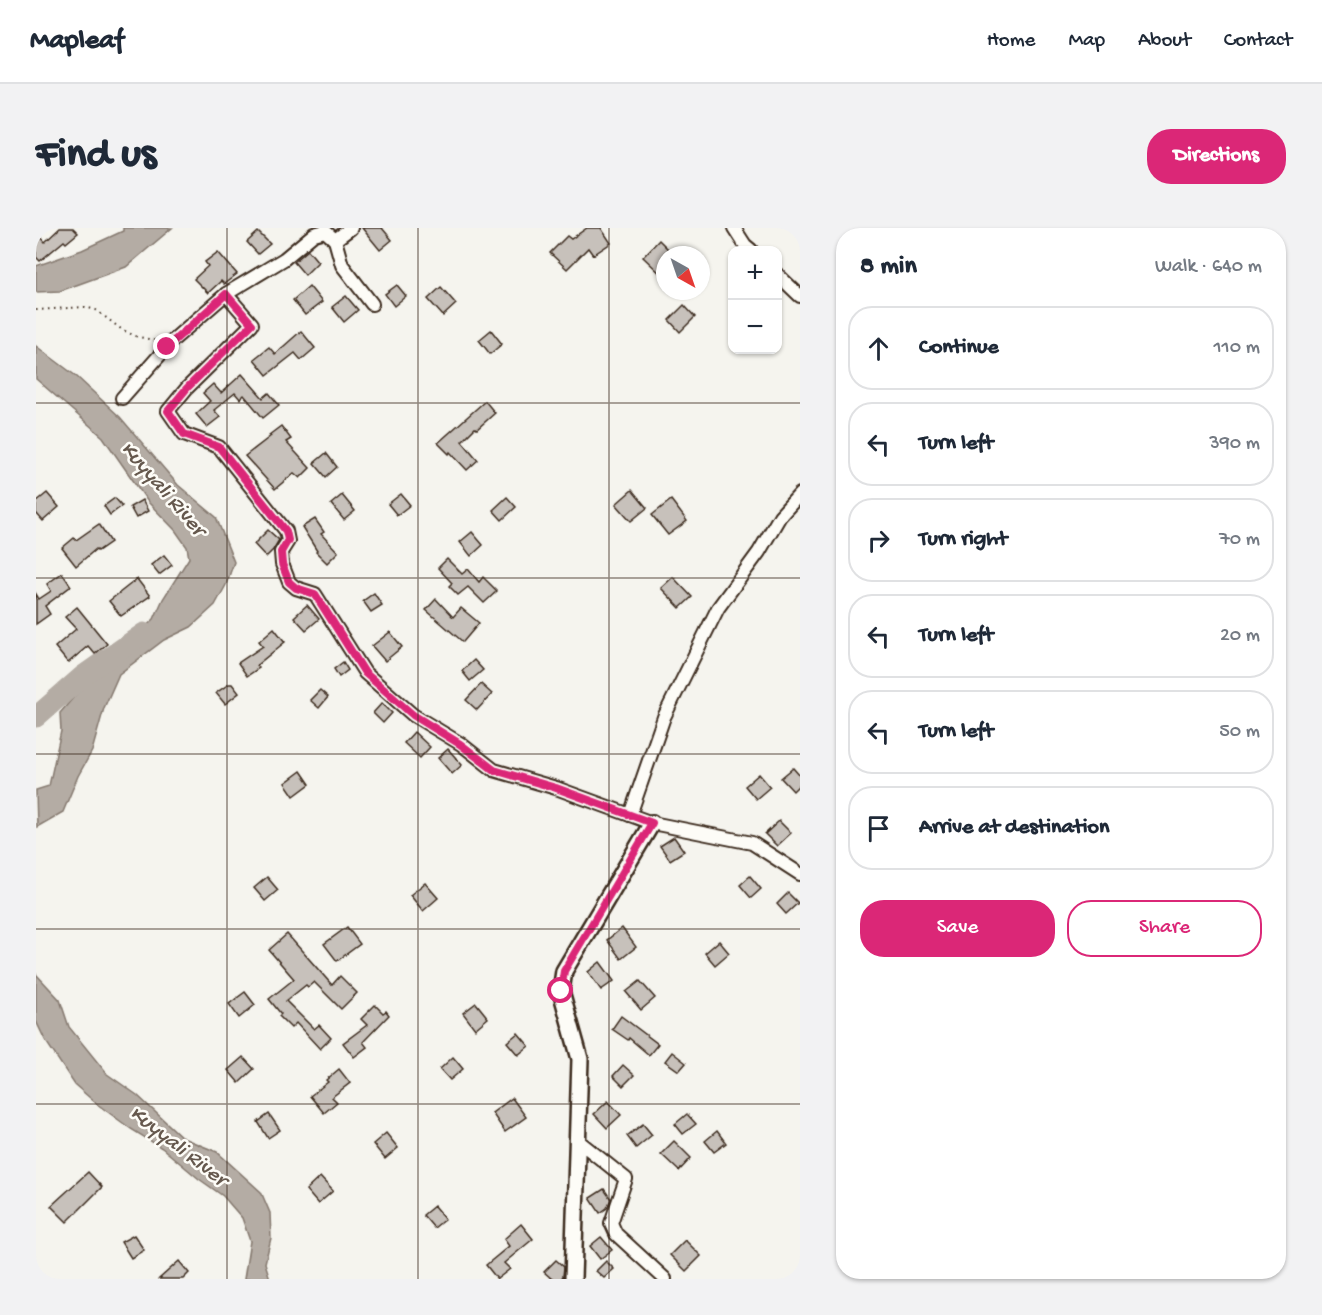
<!DOCTYPE html>
<meta charset="utf-8">
<style>
:root{--surface:#fff;--page:#f2f2f3;--text:#1f2937;--muted:#747a83;--line:#e0e1e3;--accent:#db2777}
body{margin:0;font-family:"Gochi Hand",sans-serif;background:var(--page);color:var(--text)}
.controls{position:absolute;right:18px;top:18px;display:grid;overflow:hidden;border-radius:12px;box-shadow:0 2px 4px #0004}
.controls button{width:54px;height:54px;display:grid;place-items:center;padding:0;border:0;border-bottom:2px solid var(--line);background:var(--surface);color:var(--text);font:30px sans-serif}
.compass{position:absolute;left:620px;top:18px;width:54px;height:54px;border-radius:50%;background:var(--surface);box-shadow:0 2px 4px #0004;rotate:140deg}
.stop{position:absolute;width:18px;height:18px;margin:-14px;border:4px solid #db2777;border-radius:50%;background:#fff}
.stop.end{background:#db2777;border-color:#fff;box-shadow:0 2px 6px #0008}
.list{margin:0;padding:0;list-style:none}
h2{display:flex;justify-content:space-between;align-items:center;height:78px;margin:0;padding:0 24px;font-size:26px}
h2 small{font-size:20px;font-weight:400;color:var(--muted)}
.list li{display:grid;grid-template-columns:39px 1fr auto;gap:18px;align-items:center;box-sizing:border-box;height:84px;margin:0 12px 12px;padding:0 12px;border:2px solid var(--line);border-radius:24px}
.list b{display:block;font-size:22px;white-space:nowrap}
.list em{font-size:20px;font-style:normal;color:var(--muted)}
.actions{display:flex;gap:12px;padding:18px 24px}
.actions a{flex:1;padding:14px 0;border:2px solid var(--accent);border-radius:24px;text-align:center;font-size:21px;color:var(--accent)}
.actions .main{background:var(--accent);color:#fff}
.icon{flex:none;width:33px;height:33px;fill:none;stroke:currentColor;stroke-width:2;stroke-linecap:round;stroke-linejoin:round}
.map{position:relative;flex:none;width:764px;height:1051px;overflow:hidden;border-radius:24px}
header{display:flex;align-items:center;gap:36px;box-sizing:border-box;height:84px;padding:0 30px;background:var(--surface);border-bottom:2px solid var(--line)}
header strong{font-size:28px}
nav{display:flex;gap:33px;margin-inline-start:auto;font-size:21px}
.intro{display:flex;align-items:center;justify-content:space-between;box-sizing:border-box;height:144px;padding:0 36px}
h1{margin:0;font-size:42px}
.button{padding:15px 27px;border-radius:24px;background:var(--accent);color:#fff;font-size:21px;font-weight:700}
main{display:flex;gap:36px;padding:0 36px}
aside{flex:1;background:var(--surface);border-radius:24px;box-shadow:0 2px 4px #0004}
.map>svg:first-child{display:block}
.water{fill:#b4aca4;stroke:#84786e;stroke-width:1.5}
.lines{fill:none;stroke-linecap:round;stroke-linejoin:round}
.river{stroke:#b4aca4;stroke-width:21}
.building{fill:#c7c1bb;stroke:#3b2a1e;stroke-width:1.5}
.minor-casing{stroke:#3b2a1e;stroke-width:16}
.tertiary-casing{stroke:#3b2a1e;stroke-width:20}
.path{stroke:#3b2a1e;stroke-width:2;stroke-dasharray:1.5 4.5;stroke-linecap:butt}
.minor{stroke:#fdfcf7;stroke-width:12}
.tertiary{stroke:#fdfcf7;stroke-width:15}
.route{stroke:#db2777;stroke-width:8}
.grid{fill:none;stroke:#3b2a1e;stroke-width:1.5;stroke-opacity:0.55}
.labels{text-anchor:middle;stroke-width:5;stroke-linejoin:round;paint-order:stroke}
.water-label{font-size:22px;font-style:italic;fill:#65584d;stroke:#fdfcf7}
</style>
<header>
<strong>Mapleaf</strong>
<nav><a>Home</a><a>Map</a><a>About</a><a>Contact</a></nav>
</header>
<div class="intro"><h1>Find us</h1><a class="button">Directions</a></div>
<main>
<div class="map">
<svg width="764" height="1051" viewBox="0 0 764 1051">
<rect width="100%" height="100%" fill="#f5f4ee"/>
<filter id="ink" filterUnits="userSpaceOnUse"><feTurbulence type="fractalNoise" baseFrequency=".0167" numOctaves="2"/><feDisplacementMap in="SourceGraphic" scale="12" xChannelSelector="R" yChannelSelector="G"/><feConvolveMatrix kernelMatrix="1 2 1 2 8 2 1 2 1" color-interpolation-filters="sRGB"/></filter>
<g filter="url(#ink)">
<g class="water">
<path d="M87,0H136L90,39L24,63L0,64V38L46,22L87,3Z"/>
<path d="M0,118L40,148L84,189L142,257L180,289L198,334L190,357L179,377L155,399L128,412L83,446L68,480L56,523L42,548L27,584L1,599L0,562L13,558L25,503L24,485L56,448L118,391L127,371L153,330L151,319L139,302L112,274L67,209L0,151Z"/>
<path d="M0,746L24,772L33,799L71,846L101,867L147,910L181,924L225,964L234,985L235,1010L229,1035L234,1051H208L214,1013L206,990L187,968L163,951L126,920L95,901L61,876L39,857L9,812L0,793Z"/>
</g>
<g class="lines">
<path class="river" d="M0,489L48,447L108,405"/>
</g>
<g class="building">
<path d="M24,0H37L42,5L30,15L28,13L4,33L0,29V3L9,14Z"/>
<path d="M326,0H346L356,12L344,22Z"/>
<path d="M551,0H565L575,15L557,27L552,20L531,41L514,25L531,8L535,11Z"/>
<path d="M222,4L234,16L222,26L211,14Z"/>
<path d="M623,12L638,27H629V50L607,29Z"/>
<path d="M272,22L282,34L269,47L258,34Z"/>
<path d="M182,24L201,46L188,56L185,53L172,65L158,51L172,38L169,34Z"/>
<path d="M361,57L370,68L358,78L349,66Z"/>
<path d="M273,58L286,74L269,87L257,72Z"/>
<path d="M405,59L420,76L407,88L392,71Z"/>
<path d="M310,68L322,82L308,94L296,79Z"/>
<path d="M648,77L659,89L644,104L633,92Z"/>
<path d="M455,102L466,116L454,126L443,112Z"/>
<path d="M265,103L279,120L265,132L259,125L231,147L218,131L233,119L239,126Z"/>
<path d="M206,146L227,170L233,165L243,177L227,190L208,167L204,171L199,165L178,182L184,189L171,199L160,186L174,173L167,165L177,156L185,165Z"/>
<path d="M449,173L459,185L441,201L439,200L426,213L442,232L431,242L414,224L413,226L402,215Z"/>
<path d="M245,198L255,211L250,214L274,240L264,250L258,245L239,261L209,228L235,208L233,207Z"/>
<path d="M290,225L301,239L290,249L278,235Z"/>
<path d="M596,262L611,280L595,293L580,276Z"/>
<path d="M11,265L23,279L7,293L0,285V274Z"/>
<path d="M365,266L374,277L361,287L352,276Z"/>
<path d="M306,267L319,283L308,292L295,276Z"/>
<path d="M471,269L480,279L466,292L457,282Z"/>
<path d="M79,270L86,278L74,287L68,278Z"/>
<path d="M106,272L112,283L100,290L94,279Z"/>
<path d="M635,272L651,293L632,307L616,287Z"/>
<path d="M279,291L288,304L285,306L302,324L291,335L280,324L281,323L266,299Z"/>
<path d="M63,296L75,314L62,323L60,321L40,338L26,320L38,310L40,312Z"/>
<path d="M232,302L243,312L237,322L230,329L218,316Z"/>
<path d="M436,304L447,317L435,328L424,314Z"/>
<path d="M128,327L136,337L123,347L115,337Z"/>
<path d="M411,331L426,346L432,341L443,354L447,349L461,363L448,375L432,359L422,367L413,358L416,355L402,340Z"/>
<path d="M26,345L35,358L9,378L14,386L0,396V366L3,371L15,363L11,356Z"/>
<path d="M637,349L656,369L644,380L625,360Z"/>
<path d="M101,351L114,368L85,388L73,373Z"/>
<path d="M338,365L346,377L335,384L327,373Z"/>
<path d="M400,371L417,389L425,380L443,395L427,414L390,382Z"/>
<path d="M271,377L283,391L270,402L258,389Z"/>
<path d="M41,379L71,416L59,426L52,418L32,435L19,419L40,401L29,389Z"/>
<path d="M238,400L249,414L221,437L223,440L211,448L202,435L227,418L223,413Z"/>
<path d="M354,404L366,419L349,433L336,418Z"/>
<path d="M438,432L447,442L434,453L426,443Z"/>
<path d="M307,434L312,442L303,449L298,441Z"/>
<path d="M193,456H196L203,465L189,476L180,465Z"/>
<path d="M445,456L456,466L441,482L430,472Z"/>
<path d="M284,462L292,469L283,480L274,472Z"/>
<path d="M346,475L356,485L347,495L337,485Z"/>
<path d="M378,504L394,519L384,530L368,515Z"/>
<path d="M412,521L426,537L416,546L402,530Z"/>
<path d="M757,540L764,548V556L757,563L745,550Z"/>
<path d="M265,543L274,556L258,568L249,555Z"/>
<path d="M723,546L734,559L720,571L709,558Z"/>
<path d="M743,593L755,605L741,618L729,606Z"/>
<path d="M638,609L648,623L634,632L624,618Z"/>
<path d="M714,648L725,661L715,670L704,657Z"/>
<path d="M231,649L242,662L229,673L218,660Z"/>
<path d="M389,655L402,670L387,683L374,667Z"/>
<path d="M752,665L762,675L750,686L741,676Z"/>
<path d="M311,699L324,716L301,733L288,716Z"/>
<path d="M586,700L600,719L585,731L571,712Z"/>
<path d="M251,706L296,757L304,748L321,765L305,781L278,754L272,759L270,757L250,773L278,801L283,797L295,810L284,821L260,795L255,800L243,788L245,786L233,771L258,751L233,722Z"/>
<path d="M683,713L693,725L679,737L669,725Z"/>
<path d="M564,734L578,753L565,762L552,744Z"/>
<path d="M604,753L619,770L605,782L590,764Z"/>
<path d="M209,764L219,777L203,790L193,776Z"/>
<path d="M440,775L452,790L439,801L427,785Z"/>
<path d="M339,777L347,785L350,783L353,787L327,814L331,819L318,829L307,815L331,797L325,791Z"/>
<path d="M585,788L622,816L613,827L593,810L592,812L576,801Z"/>
<path d="M482,805L493,818L482,827L471,814Z"/>
<path d="M636,824L650,835L643,843L629,833Z"/>
<path d="M207,829L218,841L203,855L192,842Z"/>
<path d="M417,829L427,841L414,852L404,841Z"/>
<path d="M587,837L598,847L587,858L577,848Z"/>
<path d="M303,841L314,855L296,869L301,874L288,885L274,868L292,854L290,852Z"/>
<path d="M476,870L490,889L469,904L456,885Z"/>
<path d="M572,873L585,887L571,900L558,886Z"/>
<path d="M233,886L244,902L232,910L222,894Z"/>
<path d="M651,886L660,896L647,906L639,896Z"/>
<path d="M607,896L616,907L600,920L591,908Z"/>
<path d="M681,903L690,915L678,924L669,913Z"/>
<path d="M350,905L362,920L349,931L337,916Z"/>
<path d="M638,913L655,930L643,943L625,926Z"/>
<path d="M52,944L66,959L31,994L15,978Z"/>
<path d="M284,949L297,963L282,976L270,962Z"/>
<path d="M568,961L575,971L571,980L564,985L554,970Z"/>
<path d="M398,978L409,991L398,1000L387,987Z"/>
<path d="M485,996L497,1011L468,1035L474,1041L461,1051L450,1037L473,1018L468,1011Z"/>
<path d="M98,1007L108,1022L95,1030L85,1014Z"/>
<path d="M565,1009L576,1022L564,1031L554,1018Z"/>
<path d="M649,1012L665,1028L650,1043L634,1027Z"/>
<path d="M520,1032L528,1039L527,1048L525,1051H516L508,1044Z"/>
<path d="M143,1033L153,1045L147,1051H123Z"/>
<path d="M570,1033L578,1041L568,1050L560,1043Z"/>
</g>
<g class="lines">
<defs>
<g id="minor">
<path d="M698,0L709,17L715,22"/>
<path d="M299,12L306,37L336,76"/>
<path d="M742,47L764,68"/>
<path d="M190,66L216,96L151,160L132,183L148,206L183,219L250,303L252,313L245,324L246,336L253,354L260,360L279,366L329,445L377,487L425,516L458,542L520,560L594,587"/>
<path d="M86,170L137,112L190,66L248,31L278,6L289,3L299,12L315,0"/>
<path d="M764,266L744,288L723,324L682,380L628,489L594,587L616,595L716,615L764,646"/>
<path d="M541,912L590,951L575,995L580,1006L629,1051"/>
</g>
<path id="tertiary" d="M537,1051L544,831L525,763L528,743L616,595"/>
</defs>
<use href="#minor" class="minor-casing"/>
<use href="#tertiary" class="tertiary-casing"/>
<path class="path" d="M0,82L49,79L60,82L85,101L99,108L121,113"/>
<use href="#minor" class="minor"/>
<use href="#tertiary" class="tertiary"/>
</g>
</g>
<g class="lines" filter="url(#ink)">
<path class="route" d="M131,119L190,66L216,96L151,160L132,183L148,206L183,219L250,303L252,312L245,324L246,336L253,354L260,360L279,366L329,445L377,487L424,516L458,542L520,560L616,595L528,743L525,763"/>
</g>
<path class="grid" d="M191,0V1051M382,0V1051M573,0V1051M0,175H764M0,350H764M0,526H764M0,701H764M0,876H764"/>
<g class="labels">
<g class="water-label">
<text transform="translate(129 259) rotate(49)" y="8">Kuyyali River</text>
<text transform="translate(144 916) rotate(38)" y="8">Kuyyali River</text>
</g>
</g>
</svg>
<div class="controls">
<button>+</button>
<button>−</button>
</div>
<svg class="compass" viewBox="-18 -18 36 36"><path d="M0-13l5 13h-10z" fill="#e53935"/><path d="M0 13l5-13h-10z" fill="#747a83"/></svg>
<div class="stop" style="left:525px;top:763px"></div>
<div class="stop end" style="left:131px;top:119px"></div>
</div>
<aside>
<h2>8 min<small>Walk · 640 m</small></h2>
<ul class="list">
<li><svg class="icon" aria-label="ahead" viewBox="0 0 24 24"><path d="M12 20V5M6 11l6-6 6 6"/></svg><div><b>Continue</b></div><em>110 m</em></li>
<li><svg class="icon" aria-label="left" viewBox="0 0 24 24"><path d="M17 20v-9H6M10 6l-5 5 5 5"/></svg><div><b>Turn left</b></div><em>390 m</em></li>
<li><svg class="icon" aria-label="right" viewBox="0 0 24 24"><path d="M7 20v-9h11M14 6l5 5-5 5"/></svg><div><b>Turn right</b></div><em>70 m</em></li>
<li><svg class="icon" aria-label="left" viewBox="0 0 24 24"><path d="M17 20v-9H6M10 6l-5 5 5 5"/></svg><div><b>Turn left</b></div><em>20 m</em></li>
<li><svg class="icon" aria-label="left" viewBox="0 0 24 24"><path d="M17 20v-9H6M10 6l-5 5 5 5"/></svg><div><b>Turn left</b></div><em>50 m</em></li>
<li><svg class="icon" aria-label="arrive" viewBox="0 0 24 24"><path d="M6 21V4h12l-3 4 3 4H6"/></svg><div><b>Arrive at destination</b></div></li>
</ul>
<div class="actions"><a class="main">Save</a><a>Share</a></div>
</aside>
</main>
